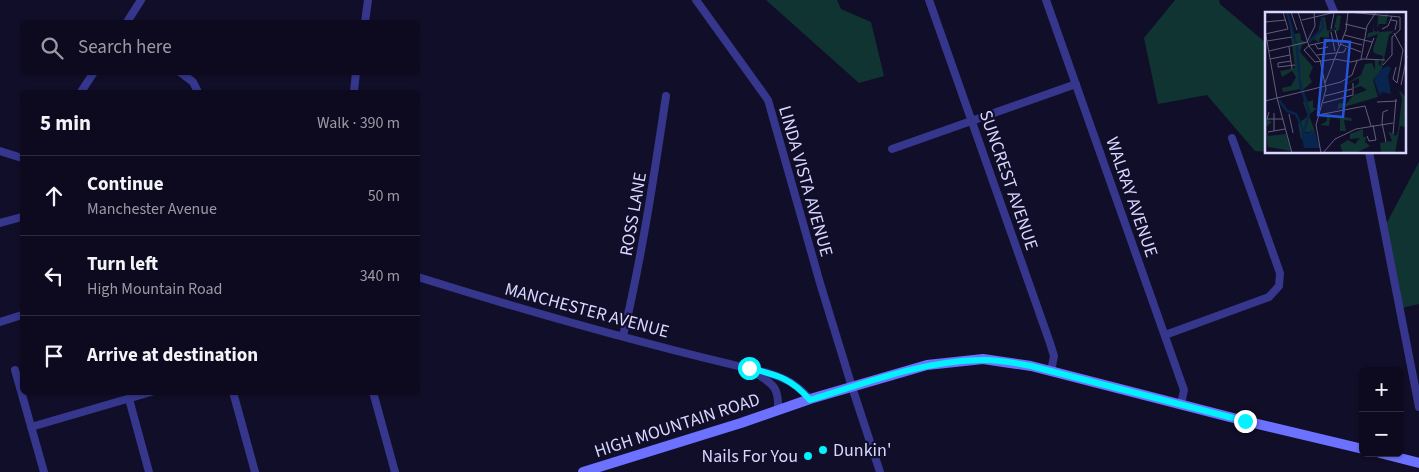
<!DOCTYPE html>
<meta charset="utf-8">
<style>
:root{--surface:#0d0a1f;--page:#1b182c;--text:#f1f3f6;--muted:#9a9aa4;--line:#2d2b3d}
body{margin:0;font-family:"Source Sans 3",sans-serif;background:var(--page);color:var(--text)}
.controls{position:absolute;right:15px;bottom:15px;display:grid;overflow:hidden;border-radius:8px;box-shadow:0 1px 4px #0004}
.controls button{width:45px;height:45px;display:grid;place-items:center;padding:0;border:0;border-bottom:1px solid var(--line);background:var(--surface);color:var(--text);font:25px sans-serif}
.stop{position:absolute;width:15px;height:15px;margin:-11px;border:4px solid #02f3ff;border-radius:50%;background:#fff}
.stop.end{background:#02f3ff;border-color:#fff;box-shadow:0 1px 5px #0008}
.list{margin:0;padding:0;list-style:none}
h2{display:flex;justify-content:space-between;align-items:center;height:65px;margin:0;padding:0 20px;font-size:21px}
h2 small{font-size:16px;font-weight:400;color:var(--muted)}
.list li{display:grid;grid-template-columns:32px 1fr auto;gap:15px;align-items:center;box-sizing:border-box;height:80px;padding:0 20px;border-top:1px solid var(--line)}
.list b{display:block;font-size:19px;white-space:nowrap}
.list p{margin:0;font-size:16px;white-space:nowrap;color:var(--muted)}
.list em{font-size:16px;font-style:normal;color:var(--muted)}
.icon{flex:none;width:28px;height:28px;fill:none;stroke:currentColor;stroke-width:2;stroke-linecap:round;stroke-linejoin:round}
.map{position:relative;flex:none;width:1419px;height:472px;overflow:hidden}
.search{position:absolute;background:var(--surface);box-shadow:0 1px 4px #0004;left:20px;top:20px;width:400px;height:55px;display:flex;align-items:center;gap:12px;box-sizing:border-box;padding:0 18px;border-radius:8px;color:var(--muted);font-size:19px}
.panel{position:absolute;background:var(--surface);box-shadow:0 1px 4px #0004;left:20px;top:90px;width:400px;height:305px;border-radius:8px}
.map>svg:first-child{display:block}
.green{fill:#103431}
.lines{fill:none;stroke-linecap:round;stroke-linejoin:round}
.street{stroke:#35368c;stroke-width:8}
.secondary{stroke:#6d71ff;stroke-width:10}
.route{stroke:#02f3ff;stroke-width:6}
.poi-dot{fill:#02f3ff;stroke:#110e29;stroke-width:2}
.labels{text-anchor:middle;stroke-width:4.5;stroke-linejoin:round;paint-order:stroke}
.street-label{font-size:18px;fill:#d9d6ff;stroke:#110e29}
.poi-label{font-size:18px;fill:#d9d6ff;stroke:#110e29;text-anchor:start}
.inset-river{fill:none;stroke:#08254e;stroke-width:2.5}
.inset-road{fill:none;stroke:#615e7f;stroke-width:1}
.view{fill:#2655da;fill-opacity:0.15;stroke:#2655da;stroke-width:2.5}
.inset-edge{fill:none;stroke:#d9d6ff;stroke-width:2.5}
</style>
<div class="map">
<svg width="1419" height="472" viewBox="0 0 1419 472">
<rect width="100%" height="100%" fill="#110e29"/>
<g class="green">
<path d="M766,0H837L841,9L871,22L884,76L859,83Z"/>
<path d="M1175,0H1219L1220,4L1266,43L1264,95L1266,99V152L1255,151L1207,95L1158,104L1144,38Z"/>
<path d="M1419,162V304L1397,309L1383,230Z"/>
</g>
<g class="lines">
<g class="street">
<path d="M696,0L768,100L820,283L852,387L880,472"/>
<path d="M929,0L1050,343L1054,356L1051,371"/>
<path d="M1046,0L1184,390L1181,404"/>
<path d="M1329,0L1335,14"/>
<path d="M127,22L141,0"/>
<path d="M365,22L368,0"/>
<path d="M180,72L193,82L198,92"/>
<path d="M81,92L94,72"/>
<path d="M354,92L356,72"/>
<path d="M892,149L1076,84"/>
<path d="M0,151L22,158"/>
<path d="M1369,152L1419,407"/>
<path d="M0,223L22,217"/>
<path d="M418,277C533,313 650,346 768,373C787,379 796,384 810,399"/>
<path d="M0,322L22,315"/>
<path d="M1165,335L1269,297L1279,286L1280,273L1232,138"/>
<path d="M623,336C642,257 654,176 666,96"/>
<path d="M15,370L44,472"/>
<path d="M753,371C772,384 779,385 778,410"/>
<path d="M233,392L255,472"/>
<path d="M373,392L395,472"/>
<path d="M129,399L149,472"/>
<path d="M31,427L151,392"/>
</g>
<g class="secondary">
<path d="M1380,453L1419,463"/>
<path d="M583,472L741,423L810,399L927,365L983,359L1031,366L1245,421L1363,449"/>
</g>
</g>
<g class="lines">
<path class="route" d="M749,368C777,375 791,378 810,400C866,383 922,361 981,360C998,359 1015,363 1031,366L1245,421"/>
</g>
<g class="poi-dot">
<circle cx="823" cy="450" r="5"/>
<circle cx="808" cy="456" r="5"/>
</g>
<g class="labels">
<g class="street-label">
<text transform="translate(1009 180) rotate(71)" y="6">SUNCREST AVENUE</text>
<text transform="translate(806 181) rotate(74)" y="6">LINDA VISTA AVENUE</text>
<text transform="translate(1132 197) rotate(71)" y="6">WALRAY AVENUE</text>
<text transform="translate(633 214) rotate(-80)" y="6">ROSS LANE</text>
<text transform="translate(587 310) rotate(15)" y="6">MANCHESTER AVENUE</text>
<text transform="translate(677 425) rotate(-18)" y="6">HIGH MOUNTAIN ROAD</text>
</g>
<g class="poi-label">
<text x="833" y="456">Dunkin'</text>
<text x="798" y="462" text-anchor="end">Nails For You</text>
</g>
</g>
<g transform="translate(1265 12)">
<rect width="141" height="141" fill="#110e29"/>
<path d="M23,0L29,22L35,21L36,28L42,31L37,33L35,40L48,55L44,64L47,70L38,78L43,90L48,88V96H52L44,103L50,120H40L39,127H36L33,112L43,104L38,90L41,88L36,77L18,80L17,76L26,74L31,65L27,59L17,65L15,59L30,56ZM123,2L121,12H114L112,17L114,20L129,19L124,23L117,57L108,68L113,85L72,97L74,91L81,92L89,83L102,78L96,74L87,77L94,71V66L76,75L96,63L100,52L107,51L110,58V48L113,47L115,55L118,44L109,41L108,37L113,22L102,26L103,21L108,20V12L109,19L112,20L113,4ZM72,3L76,4L74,18L71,20V15L69,18L64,20V26L55,25L54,31L49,27L44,31L53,21L56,6L60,5L62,19L69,17ZM134,78L140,84L141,115L135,114L130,141H116L115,131L127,129L123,119L131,124L133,119L137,87ZM62,102L86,106L87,109L79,108L81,119H75V107L65,105L64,114L55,113L62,109ZM0,106L7,110L1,115L3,124L21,122L26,139L3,135ZM98,117V125H101L100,130L105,134L91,141H78L75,133L83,128L90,132L95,126L85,127V122Z" fill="#103431"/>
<path d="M123,54L126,56L123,64L126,82L117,80L115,84L109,68L115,58ZM40,117L42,122L46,118L50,120L55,136H39L36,121Z" fill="#08254e"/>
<path class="inset-river" d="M22,0L32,35L35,72L44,100L40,117M44,30L58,16L57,5M14,88L22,99L31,102L39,120"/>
<path class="inset-road" d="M26,0L32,18M33,0L44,34L55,48L61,77L51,113L56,141M83,0L135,5V18L127,25V43L118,53M37,8L71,0M126,8L132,9L130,18M0,10L21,8M80,12L101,17M66,17L69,1M117,17L123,14L127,4M0,18L12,86L27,141M70,18L74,34M66,20L70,39M129,21L138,38L132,71L128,67L131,55M0,22L23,17L18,0M79,23L107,30M77,28L97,33M2,29L27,25M65,29L45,33L39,38L50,50L70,47L86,50L98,47L120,48M50,32L53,37L63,35M75,32L96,40M24,35L27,57M4,39L42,30L50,14L49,0M52,43L79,40L81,36M5,47L25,43M96,47L102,14L111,0M101,47L109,26M26,49L13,51V55L30,53M60,71L81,18L83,0M136,73L142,44M60,84L87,77M0,89L76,70L87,63L92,49M112,90L132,89M58,91L88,83V71M4,100L2,107H18M9,101V119M24,102L28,121M53,103L100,94L106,114M117,111L121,130M117,111L118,100L123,98M3,120L20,117M128,122L131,87M102,124L104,129L111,128L108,113M58,141L70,127L91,117L128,111"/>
<path class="view" d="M60,28L85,30L78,105L53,103Z"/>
<rect width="141" height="141" class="inset-edge"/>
</g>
</svg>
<div class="controls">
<button>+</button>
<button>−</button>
</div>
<div class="stop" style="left:749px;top:368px"></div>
<div class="stop end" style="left:1245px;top:421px"></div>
<div class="search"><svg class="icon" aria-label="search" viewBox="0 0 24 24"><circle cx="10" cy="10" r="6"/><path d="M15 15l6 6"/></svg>Search here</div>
<section class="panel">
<h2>5 min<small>Walk · 390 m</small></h2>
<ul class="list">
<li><svg class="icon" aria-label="ahead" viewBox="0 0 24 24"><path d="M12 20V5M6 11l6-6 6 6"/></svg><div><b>Continue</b><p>Manchester Avenue</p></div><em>50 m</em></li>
<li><svg class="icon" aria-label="left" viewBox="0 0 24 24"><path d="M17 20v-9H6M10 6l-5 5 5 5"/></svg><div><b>Turn left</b><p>High Mountain Road</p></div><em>340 m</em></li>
<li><svg class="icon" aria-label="arrive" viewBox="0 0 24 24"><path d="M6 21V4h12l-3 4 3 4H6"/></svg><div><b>Arrive at destination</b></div></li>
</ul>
</section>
</div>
